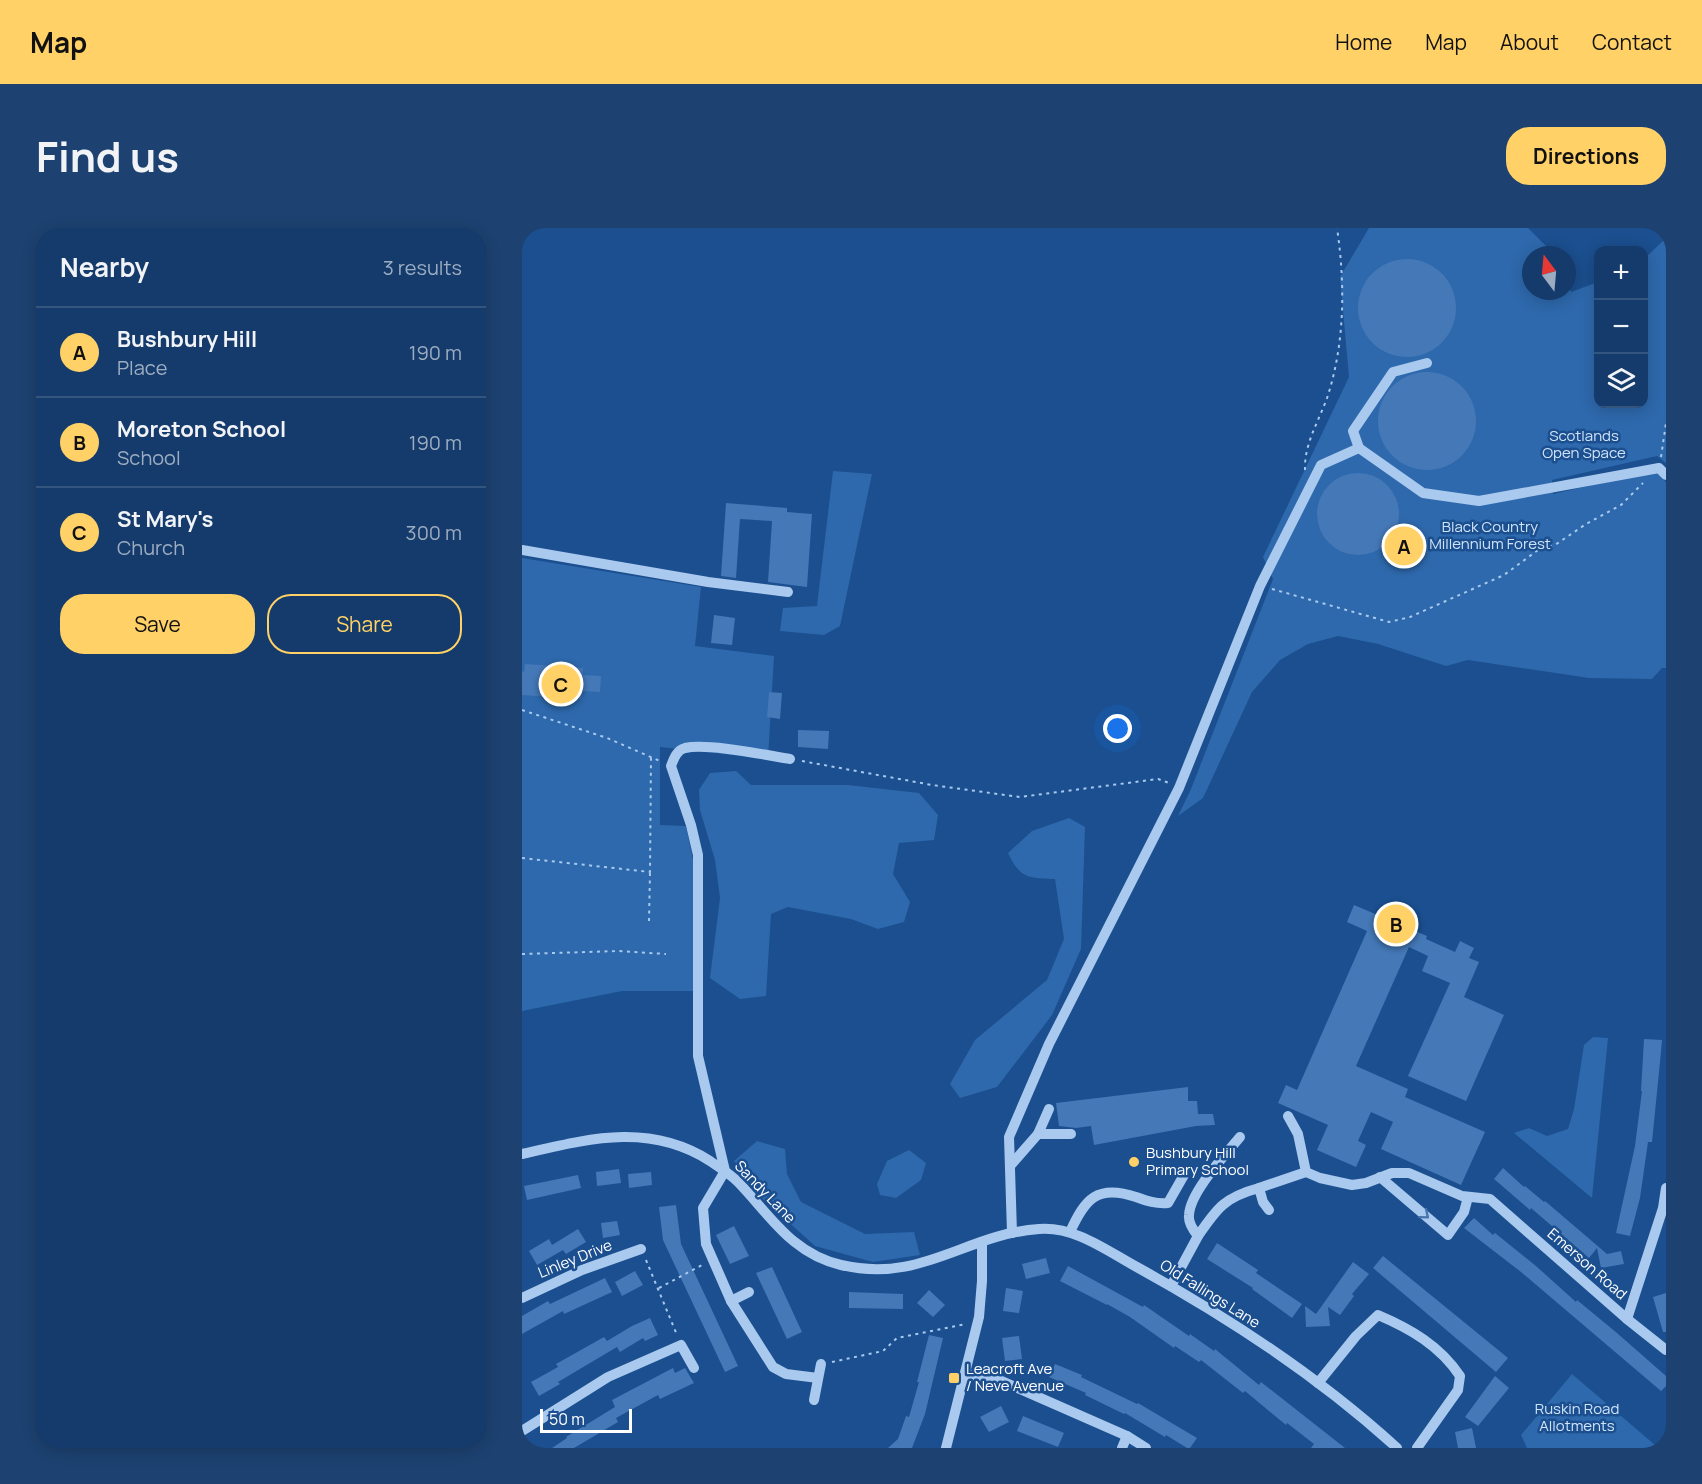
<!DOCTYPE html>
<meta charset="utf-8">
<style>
:root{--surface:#143b6b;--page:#1d4271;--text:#f1f3f6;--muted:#9dadc1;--line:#33557e;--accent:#ffd166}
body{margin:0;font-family:Manrope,sans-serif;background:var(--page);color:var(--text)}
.controls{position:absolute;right:18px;top:18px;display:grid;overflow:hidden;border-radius:12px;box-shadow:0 3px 15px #0003}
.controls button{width:54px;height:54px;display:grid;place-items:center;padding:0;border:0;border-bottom:2px solid var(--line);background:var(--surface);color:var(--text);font:30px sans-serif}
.compass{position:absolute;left:1000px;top:18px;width:54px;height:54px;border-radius:50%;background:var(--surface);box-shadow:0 3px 15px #0003;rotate:344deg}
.scale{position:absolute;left:18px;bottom:15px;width:92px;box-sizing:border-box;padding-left:6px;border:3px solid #fff;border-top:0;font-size:16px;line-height:21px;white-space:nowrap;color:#fff;-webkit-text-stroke:4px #1b4f8f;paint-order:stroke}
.you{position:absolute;left:596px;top:501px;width:21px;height:21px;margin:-15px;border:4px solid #fff;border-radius:50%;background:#1a73e8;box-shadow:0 0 0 9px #1a73e833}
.badge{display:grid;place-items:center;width:39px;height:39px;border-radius:50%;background:var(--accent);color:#111;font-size:20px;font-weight:700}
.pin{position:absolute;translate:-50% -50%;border:3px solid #fff;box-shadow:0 2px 6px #0006}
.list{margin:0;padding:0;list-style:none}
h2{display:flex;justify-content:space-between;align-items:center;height:78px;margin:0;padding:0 24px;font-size:26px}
h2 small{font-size:20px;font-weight:400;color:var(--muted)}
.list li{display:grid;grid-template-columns:39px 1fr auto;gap:18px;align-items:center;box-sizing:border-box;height:90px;padding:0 24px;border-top:2px solid var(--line)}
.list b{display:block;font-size:22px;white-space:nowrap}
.list p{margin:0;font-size:20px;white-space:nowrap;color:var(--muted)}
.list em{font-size:20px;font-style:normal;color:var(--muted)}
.actions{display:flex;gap:12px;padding:18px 24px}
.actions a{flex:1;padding:14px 0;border:2px solid var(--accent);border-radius:24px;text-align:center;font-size:21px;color:var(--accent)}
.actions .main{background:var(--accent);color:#111}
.icon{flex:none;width:33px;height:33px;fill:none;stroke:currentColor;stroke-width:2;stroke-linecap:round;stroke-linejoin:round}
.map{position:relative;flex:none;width:1144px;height:1220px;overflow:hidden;border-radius:24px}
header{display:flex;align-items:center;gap:36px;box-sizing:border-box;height:84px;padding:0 30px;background:var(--accent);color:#111}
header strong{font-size:28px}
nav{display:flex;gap:33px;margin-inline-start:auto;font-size:21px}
.intro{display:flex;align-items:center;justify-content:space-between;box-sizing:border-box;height:144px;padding:0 36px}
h1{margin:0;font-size:42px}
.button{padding:15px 27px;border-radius:24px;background:var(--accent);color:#111;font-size:21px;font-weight:700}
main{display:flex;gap:36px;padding:0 36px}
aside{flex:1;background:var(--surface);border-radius:24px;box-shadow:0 3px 15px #0003}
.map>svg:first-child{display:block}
.green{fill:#2e69ad}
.building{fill:#4478b7}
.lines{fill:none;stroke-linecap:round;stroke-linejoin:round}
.path{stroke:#a9c9ee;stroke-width:2;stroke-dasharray:3 4.5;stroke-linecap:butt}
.minor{stroke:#a9c9ee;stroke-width:10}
.oneway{stroke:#4674ac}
.poi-dot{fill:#ffd166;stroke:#1b4f8f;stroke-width:2}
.labels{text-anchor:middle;stroke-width:5;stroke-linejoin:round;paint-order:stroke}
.park-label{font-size:15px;fill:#cfe3fa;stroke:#1b4f8f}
.poi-label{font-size:15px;fill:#fff;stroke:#1b4f8f;text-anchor:start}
.street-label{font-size:15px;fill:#fff;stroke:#1b4f8f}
</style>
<header>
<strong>Map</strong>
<nav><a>Home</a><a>Map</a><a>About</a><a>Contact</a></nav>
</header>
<div class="intro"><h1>Find us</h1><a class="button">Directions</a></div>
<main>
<aside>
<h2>Nearby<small>3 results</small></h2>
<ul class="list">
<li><span class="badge">A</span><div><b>Bushbury Hill</b><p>Place</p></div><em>190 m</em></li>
<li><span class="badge">B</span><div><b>Moreton School</b><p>School</p></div><em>190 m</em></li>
<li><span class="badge">C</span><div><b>St Mary's</b><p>Church</p></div><em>300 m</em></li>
</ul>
<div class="actions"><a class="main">Save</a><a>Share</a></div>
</aside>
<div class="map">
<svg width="1144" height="1220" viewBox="0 0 1144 1220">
<rect width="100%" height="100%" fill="#1b4f8f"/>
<g class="green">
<path d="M847,0H1006L1033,27H1009V63H1045V54L1049,64L1076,54V176H1122V31L1144,10V235L1135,228L1030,252L1031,266L1114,247L1138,244L1144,255V440H1140L1130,451L1067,450L946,432L924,438L856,416L816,408L786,416L758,432L730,464L681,570L656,588L669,561L751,351L741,329L827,149L818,49Z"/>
<path d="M311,243L350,246L318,398L302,407L258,403L261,380L295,378Z"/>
<path d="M0,330L179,359L173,418L252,428L246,531L138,519V597L164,598L171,632L174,763H100L0,783Z"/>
<path d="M214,543L229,557H326L397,565L416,587L412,612L377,615L371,646L388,674L382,694L356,701L329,691L266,679L249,686L244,768L218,771L188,750L198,670L193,632L178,582L177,562L188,545Z"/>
<path d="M547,590L563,599L559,721L530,787L475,859L438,870L428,856L453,812L525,752L542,711L533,651C507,650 498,651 486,625L510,603Z"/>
<path d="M1071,809L1086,810L1070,970L992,905L1007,900L1025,908L1046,901L1052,881L1062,817Z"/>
<path d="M235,913L263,921L265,946L279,974L343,1006L392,1004L398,1027L351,1034L293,1018L241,971L212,933Z"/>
<path d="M387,922L404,935L399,952L374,970L358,967L355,956L365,933Z"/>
<path d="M1050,1146L1133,1217L1131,1220H1005L999,1207Z"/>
</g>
<g class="building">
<circle cx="885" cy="80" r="49"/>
<circle cx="905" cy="193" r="49"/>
<circle cx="836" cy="286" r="41"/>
<path d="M204,275L265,280V284L290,286L285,359L246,354L250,293L218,291L214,350L199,348Z"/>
<path d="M192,387L213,390L210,417L189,415Z"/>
<path d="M3,436L61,440V447L79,448L78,464L60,463L59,471L0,467V443L2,444Z"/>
<path d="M247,464L260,465L258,491L245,489Z"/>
<path d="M276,502L307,503L306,521L276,519Z"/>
<path d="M832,677L905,708L904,711L933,724L938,713L952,720L947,730L957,734L942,769L982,787L944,873L886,848L928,755L900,743L906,728L887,719L834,838L886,861L883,869L963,904L939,957L859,921L871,894L849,884L836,913L844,917L834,939L795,922L806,897L756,875L764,857L775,862L845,703L825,694Z"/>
<path d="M1122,811L1140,812L1138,834L1130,914H1126L1118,970L1108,1008L1094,1005L1113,918L1120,863H1119Z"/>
<path d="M666,859V873H675L676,886H691L693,897L674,898L572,917L569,898L554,900L537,898L534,875Z"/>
<path d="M981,940L1002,959L1003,958L1022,974L1023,973L1085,1026L1099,1023L1102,1036L1079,1040L1075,1020L1067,1030L1009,980L1008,982L972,951Z"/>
<path d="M97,941L99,955L75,958L74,944Z"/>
<path d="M129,944L130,957L107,960L106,946Z"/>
<path d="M56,947L59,960L5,972L2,958Z"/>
<path d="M154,977L159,1016L216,1138L203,1144L141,1012L137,979Z"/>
<path d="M952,990L971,1007L973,1005L1014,1038L1054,1074L1055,1072L1095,1105L1144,1148V1158L1139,1163L999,1044L942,1000Z"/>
<path d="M95,993L98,1007L81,1010L79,995Z"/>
<path d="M212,998L227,1028L208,1036L194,1007Z"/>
<path d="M56,1001L64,1014L44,1026L41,1022L15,1037L7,1023L27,1011L30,1017Z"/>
<path d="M695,1015L736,1042L734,1045L780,1076L770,1090L730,1061L731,1060L685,1031Z"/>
<path d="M861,1028L986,1130L974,1144L851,1040Z"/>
<path d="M524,1030L528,1045L504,1051L500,1036Z"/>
<path d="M831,1034L847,1046L830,1066L832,1068L818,1087L806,1079L808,1098L784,1099L783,1078L794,1086Z"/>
<path d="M546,1038L621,1079L622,1077L667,1108L668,1106L692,1123L693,1121L737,1157L739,1154L823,1220H789L792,1216L765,1195L764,1197L723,1163L721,1165L679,1132L677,1134L653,1118L652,1120L608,1089L585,1076V1077L538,1053Z"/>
<path d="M250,1039L280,1104L265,1111L234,1045Z"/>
<path d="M113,1043L121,1057L100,1068L93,1054Z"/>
<path d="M83,1050L90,1064L42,1086L41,1083L0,1106V1088L26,1073L28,1076Z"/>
<path d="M484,1060L501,1063L497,1085L481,1083Z"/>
<path d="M407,1062L423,1077L411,1089L395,1075Z"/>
<path d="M327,1064L381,1066V1081L327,1080Z"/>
<path d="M1144,1065V1104H1141L1131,1069Z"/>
<path d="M128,1090L136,1107L123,1113L121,1110L98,1124L95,1119L36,1154L38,1156L17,1168L9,1154L36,1139L34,1136L82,1109L85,1113L110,1098Z"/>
<path d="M407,1107L421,1110L403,1186L390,1220H366L376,1211L384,1188L387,1189L397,1154H395Z"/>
<path d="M497,1108L500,1131L483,1133L480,1110Z"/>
<path d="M533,1136L560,1147L559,1149L615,1176L616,1175L675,1210L668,1220H665L644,1207L643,1209L603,1185L602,1186L563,1167L564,1165L527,1149Z"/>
<path d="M151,1140L153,1145L163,1140L172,1155L138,1171L136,1167L94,1190L96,1194L52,1220H30L45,1210L44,1209L93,1179L90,1172Z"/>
<path d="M973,1148L987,1160L956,1198L943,1189Z"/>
<path d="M479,1178L487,1194L467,1204L458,1189Z"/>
<path d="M501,1188L542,1205L536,1219L495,1203Z"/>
<path d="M950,1200L954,1220H936L933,1204Z"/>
</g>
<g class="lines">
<g class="path">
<path d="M1139,229L1144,195"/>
<path d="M783,242C782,214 799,190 807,164C823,111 823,54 815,0"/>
<path d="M750,361L867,394L888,389L982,347L1016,322L1033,317L1064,296L1099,277L1121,255"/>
<path d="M0,482L85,510L138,533"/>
<path d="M280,533L410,557L498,569L636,551L647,555"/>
<path d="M0,630L128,644L129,529"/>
<path d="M127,693L128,644"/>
<path d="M0,726L97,723L144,726"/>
<path d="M124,1032L155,1107"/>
<path d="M137,1060L182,1036"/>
<path d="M310,1134L361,1123L375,1110L444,1096"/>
</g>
<g class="minor">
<path d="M905,135L871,144L831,203L837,220L901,265L957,273L1137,240L1144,247"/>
<path d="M0,322L186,354L266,364"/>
<path d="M268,531C243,527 186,515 163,520C155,522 152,530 149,538L169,597L176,627V828L203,943L181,980L184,1016L209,1073L251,1139L264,1146L296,1150"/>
<path d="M766,888L776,906L784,944L798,950L830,957L844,955L870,945H887L940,968L968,971L1105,1091L1144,1122"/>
<path d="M516,906H549"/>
<path d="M0,926C66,911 127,894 188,933C198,940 208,946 216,954C248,987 270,1026 319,1037C400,1056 443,1006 517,1001C552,998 584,1022 613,1038C706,1089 796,1148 875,1220"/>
<path d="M488,938L516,906L527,881"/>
<path d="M858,949L926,1007L942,984L946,969"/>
<path d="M747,982L741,974L737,960L784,944"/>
<path d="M548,1004C563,971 575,956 614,969C625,973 634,976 646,975L662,947"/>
<path d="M490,1005L487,909L527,816L657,560L738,358L799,237L837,220"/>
<path d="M676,1008C695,980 703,969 737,960"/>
<path d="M649,1058L676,1008C671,1002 666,995 667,987C668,964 703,927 718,909"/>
<path d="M0,1070L60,1042L119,1021"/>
<path d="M209,1073L227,1064"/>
<path d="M1105,1091L1141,980L1144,960"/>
<path d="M443,1146L475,1151L605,1208L624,1220"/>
<path d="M796,1155L834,1108L856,1087C889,1101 918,1118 938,1148L936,1162L895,1220"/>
<path d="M292,1172L299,1136"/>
<path d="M0,1203L86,1149L159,1117L172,1140"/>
<path d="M424,1220L457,1089L460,1053V1014"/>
<path d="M600,1220L605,1208"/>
</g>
</g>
<defs><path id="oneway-chevron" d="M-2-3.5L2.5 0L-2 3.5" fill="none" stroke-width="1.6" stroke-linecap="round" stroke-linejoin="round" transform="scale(1.5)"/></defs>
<use class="oneway" href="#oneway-chevron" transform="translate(903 987) rotate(40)"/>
<g class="poi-dot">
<circle cx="612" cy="934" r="6"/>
<rect x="426" y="1144" width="12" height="12" rx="3"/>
</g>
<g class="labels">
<g class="park-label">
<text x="1062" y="213">Scotlands<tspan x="1062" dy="17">Open Space</tspan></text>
<text x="968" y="304">Black Country<tspan x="968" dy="17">Millennium Forest</tspan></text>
<text x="1055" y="1186">Ruskin Road<tspan x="1055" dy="17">Allotments</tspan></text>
</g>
<g class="poi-label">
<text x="624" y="930">Bushbury Hill<tspan x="624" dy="17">Primary School</tspan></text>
<text x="444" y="1146">Leacroft Ave<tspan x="444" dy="17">/ Neve Avenue</tspan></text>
</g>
<g class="street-label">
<text transform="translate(243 964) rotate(46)" y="5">Sandy Lane</text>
<text transform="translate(53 1031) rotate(-22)" y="5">Linley Drive</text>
<text transform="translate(1065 1036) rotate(41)" y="5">Emerson Road</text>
<text transform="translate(688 1066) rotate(32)" y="5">Old Fallings Lane</text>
</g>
</g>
</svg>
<div class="controls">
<button>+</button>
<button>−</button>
<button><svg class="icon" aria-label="layers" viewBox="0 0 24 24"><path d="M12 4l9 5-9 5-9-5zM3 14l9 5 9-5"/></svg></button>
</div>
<svg class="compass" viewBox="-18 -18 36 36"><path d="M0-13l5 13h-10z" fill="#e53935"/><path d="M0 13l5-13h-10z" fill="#9dadc1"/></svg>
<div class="scale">50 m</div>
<div class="you"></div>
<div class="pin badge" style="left:882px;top:318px">A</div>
<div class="pin badge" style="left:874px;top:696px">B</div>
<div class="pin badge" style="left:39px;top:456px">C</div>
</div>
</main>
